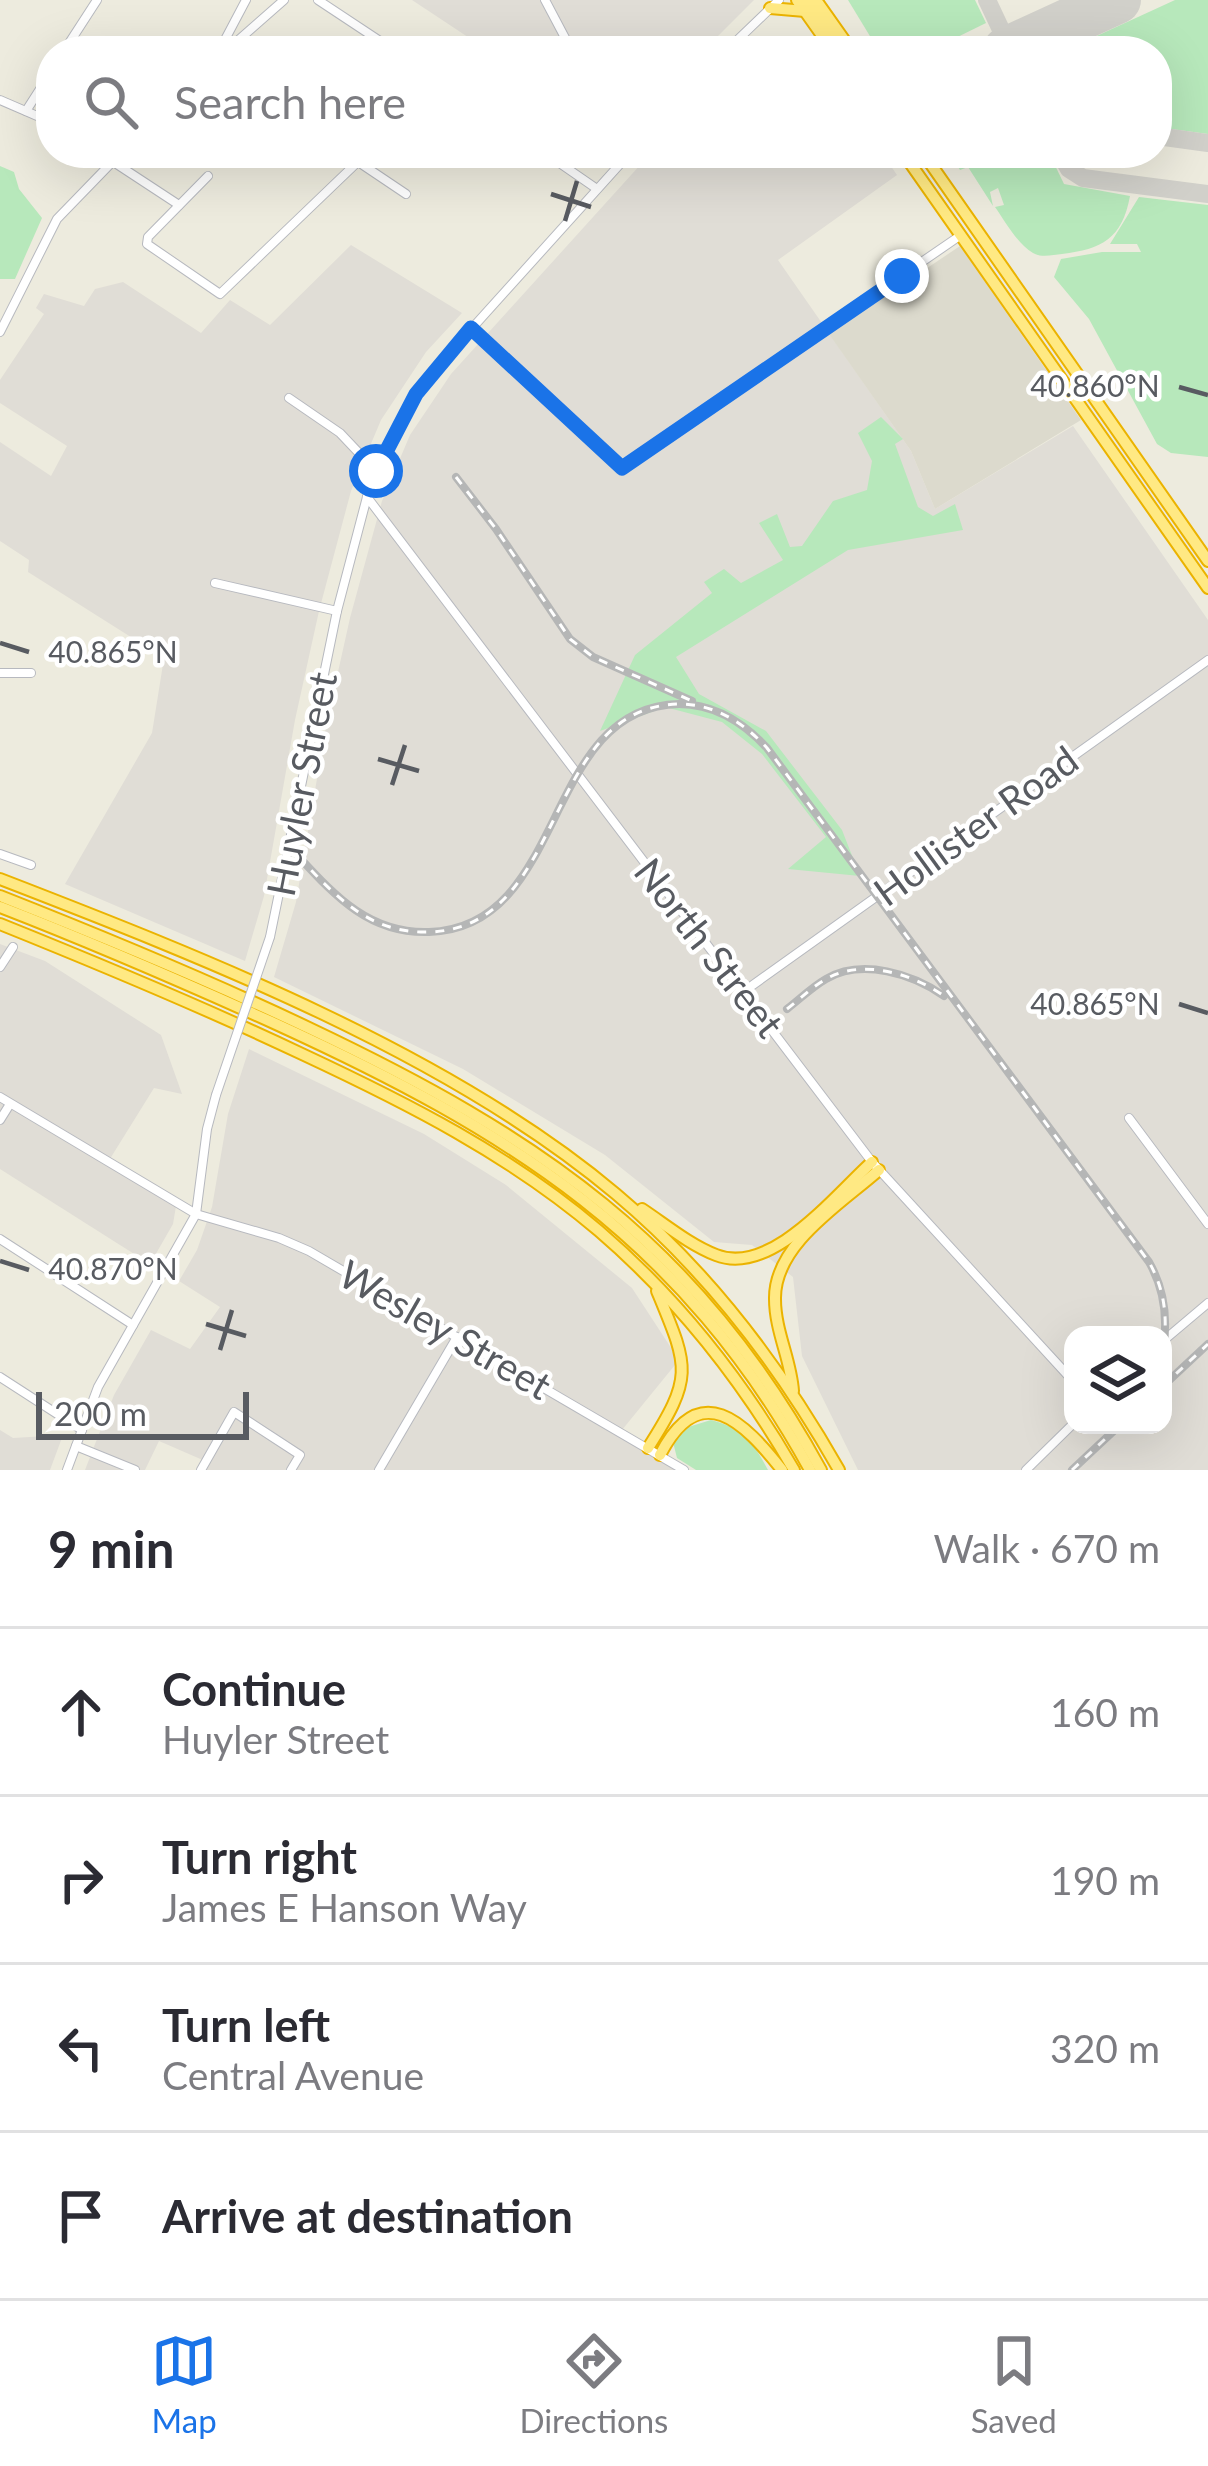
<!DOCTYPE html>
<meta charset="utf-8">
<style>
:root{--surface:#fff;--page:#f2f2f3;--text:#2b2b33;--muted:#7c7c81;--line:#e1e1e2;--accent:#1a73e8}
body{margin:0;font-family:Lato,sans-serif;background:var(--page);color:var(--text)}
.controls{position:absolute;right:36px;bottom:36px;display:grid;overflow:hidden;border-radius:24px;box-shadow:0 12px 48px #0002}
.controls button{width:108px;height:108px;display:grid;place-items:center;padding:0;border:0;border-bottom:3px solid var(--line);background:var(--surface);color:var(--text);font:60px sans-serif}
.scale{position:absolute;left:36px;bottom:30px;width:213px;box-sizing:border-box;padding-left:12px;border:6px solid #585b61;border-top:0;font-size:33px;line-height:42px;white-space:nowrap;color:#585b61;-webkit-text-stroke:9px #fff;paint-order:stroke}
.stop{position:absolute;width:36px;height:36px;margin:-27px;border:9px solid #1a73e8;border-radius:50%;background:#fff}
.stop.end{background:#1a73e8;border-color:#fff;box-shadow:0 3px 12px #0008}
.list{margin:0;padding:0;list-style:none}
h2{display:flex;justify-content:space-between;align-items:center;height:156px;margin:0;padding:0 48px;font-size:51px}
h2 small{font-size:39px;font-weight:400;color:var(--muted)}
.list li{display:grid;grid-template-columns:78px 1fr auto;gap:36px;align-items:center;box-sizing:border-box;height:168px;padding:0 48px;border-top:3px solid var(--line)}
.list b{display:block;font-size:45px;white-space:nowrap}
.list p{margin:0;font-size:39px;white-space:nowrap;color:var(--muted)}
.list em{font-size:39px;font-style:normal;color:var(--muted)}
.icon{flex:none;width:66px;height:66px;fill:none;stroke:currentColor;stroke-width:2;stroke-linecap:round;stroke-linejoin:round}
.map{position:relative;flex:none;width:1208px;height:1470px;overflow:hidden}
.search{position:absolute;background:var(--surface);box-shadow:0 12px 48px #0002;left:36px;right:36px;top:36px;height:132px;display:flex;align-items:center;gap:30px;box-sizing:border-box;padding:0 42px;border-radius:48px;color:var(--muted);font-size:45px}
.sheet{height:828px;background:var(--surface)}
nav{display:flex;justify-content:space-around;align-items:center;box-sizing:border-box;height:168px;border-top:3px solid var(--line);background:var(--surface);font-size:33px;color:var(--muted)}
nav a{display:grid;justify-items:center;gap:6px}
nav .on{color:var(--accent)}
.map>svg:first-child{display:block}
.industrial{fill:#e0ddd6;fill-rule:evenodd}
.education{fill:#dcdacd}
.green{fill:#b7e8bb}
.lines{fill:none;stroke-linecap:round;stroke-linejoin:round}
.taxiway{stroke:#d1d0ca;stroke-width:18}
.runway{stroke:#d1d0ca;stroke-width:48}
.minor-casing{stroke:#b7b9bf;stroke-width:10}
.highway-casing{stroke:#ebb300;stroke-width:14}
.minor{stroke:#fff;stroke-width:8}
.highway{stroke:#ffe983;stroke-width:10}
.rail-casing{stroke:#b5b6b6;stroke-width:8}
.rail{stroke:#fff;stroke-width:3;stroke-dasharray:9;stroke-linecap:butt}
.minor-bridge-casing{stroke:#b7b9bf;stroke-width:10;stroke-linecap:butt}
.minor-bridge{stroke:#fff;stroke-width:8}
.route{stroke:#1a73e8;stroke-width:15}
.ticks{fill:none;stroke:#585b61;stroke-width:4.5}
.labels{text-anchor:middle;stroke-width:9;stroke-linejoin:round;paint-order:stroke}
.street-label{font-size:39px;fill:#585b61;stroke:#fff}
.ticks-label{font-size:30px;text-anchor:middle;fill:#585b61;stroke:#fff;stroke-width:9;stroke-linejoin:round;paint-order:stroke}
</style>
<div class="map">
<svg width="1208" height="1470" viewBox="0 0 1208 1470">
<rect width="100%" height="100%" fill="#edebde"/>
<g class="industrial">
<path d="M412,0H754L703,51H489Z"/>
<path d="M651,153H882L897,175L778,260L911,451L935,509L1073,426L1208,620V1470H858L802,1356L793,1277L752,1245L714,1242L605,1155L463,1069L274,977L296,902L326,726L350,618L382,501L410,435L451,374ZM1073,1335H1163V1425H1073Z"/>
<path d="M351,245L462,313L426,352L381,420L351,491L319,611L295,720L264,896L245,961L65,884L152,733L164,658L28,572L29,560L0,541V442L51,476L67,446L0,403V380L44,314L36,308L44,294L84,306L95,289L123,282L201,333L230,300L270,325Z"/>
<path d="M0,944L45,961L161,1035L182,1094L154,1088L108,1162L176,1206L173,1224L150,1264L0,1169Z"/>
<path d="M249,1049L424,1134L506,1185L632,1288L679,1360L622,1430L681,1470H201L205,1461L159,1441L145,1470H85L114,1395L151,1330L190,1349L220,1307L179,1281L197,1250L212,1207L228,1114Z"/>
<path d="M0,1430L13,1438L63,1435L50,1470H0Z"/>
</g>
<path class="education" d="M960,246L1081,420L935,509L911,451L829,334Z"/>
<g class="green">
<path d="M848,0H975L986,23L929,51H879Z"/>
<path d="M1175,0H1208V134L1157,127V51H1064Z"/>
<path d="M949,153H1049L1064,184L1130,196C1122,239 1102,249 1062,254C1053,255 1041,258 1033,253C1018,245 1005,221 995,207L1004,205L998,188L990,192L993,206L968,167L960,170Z"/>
<path d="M0,166L14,172L19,189L42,218L15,279H0Z"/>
<path d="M1139,197L1208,205V457L1171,453L1157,444L1089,319L1054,277L1061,259L1102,252H1141L1137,244H1110Z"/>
<path d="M881,417L903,439L895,444L918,507L933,516L955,504L963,530L848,550L676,657L699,694L766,731L842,830L860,876L788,869L826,837L762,754L722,722L665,707L600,731L635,655L712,593L704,582L724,569L741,583L783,560L759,523L777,514L790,547L802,546L833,501L867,490L872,461L858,433Z"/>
<path d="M711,1420C743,1428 753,1442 768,1470H696L677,1458L673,1442L685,1428Z"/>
</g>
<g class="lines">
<g class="taxiway">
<path d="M987,0L1011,51"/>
<path d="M1157,136L1208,143"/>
<path d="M1060,153L1069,169L1083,178L1208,194"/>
</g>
<path class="runway" d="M1006,51L1117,0"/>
<defs>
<g id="minor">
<path d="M318,0L395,51"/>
<path d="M545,0L572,51"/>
<path d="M64,51L97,0"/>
<path d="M219,51L246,0"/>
<path d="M226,51L284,0"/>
<path d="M726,51L779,0"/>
<path d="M0,100L51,122"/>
<path d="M26,111L51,72"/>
<path d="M345,153L406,194"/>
<path d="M545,153L597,189"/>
<path d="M112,161L179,205"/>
<path d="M208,176L148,237L147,244L220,294L367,153"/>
<path d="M471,328L622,468L961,235"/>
<path d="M0,332L57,219L121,153"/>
<path d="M289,398L340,433L375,470"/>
<path d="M367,497L872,1162L1073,1381"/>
<path d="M215,583L337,611"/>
<path d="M0,673H31"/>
<path d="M0,854L31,865"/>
<path d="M270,937L337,611L367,497L384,451L429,376L630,153"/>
<path d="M0,967L13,947"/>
<path d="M743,992L1208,660"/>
<path d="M0,1097L196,1214L279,1238L309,1251L684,1470"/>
<path d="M1129,1118L1208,1224"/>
<path d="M0,1120L10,1104"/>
<path d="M0,1239L133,1325"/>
<path d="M1163,1341L1208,1303"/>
<path d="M0,1377L82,1430"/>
<path d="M76,1446L135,1470"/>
<path d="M67,1470L98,1387L196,1214L207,1129L216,1095"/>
<path d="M201,1470L234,1412L300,1455L291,1470"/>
<path d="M379,1470L457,1337"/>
<path d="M1026,1470L1073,1424"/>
</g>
<g id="highway">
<path d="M797,0L833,51"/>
<path d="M806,0L843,51"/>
<path d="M816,0L852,51"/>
<path d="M770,8L805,11"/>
<path d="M903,153L1208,588"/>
<path d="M923,153L1208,561"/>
<path d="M0,879C202,957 450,1054 616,1194C708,1271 780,1366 839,1470"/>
<path d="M0,896C104,937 208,980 309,1028C537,1136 697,1243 821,1470"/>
<path d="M0,907C93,943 185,983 276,1024C510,1131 683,1238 810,1470"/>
<path d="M0,924C102,965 203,1007 302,1054C407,1103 510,1155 599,1231C677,1298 742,1380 794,1470"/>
<path d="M642,1209C666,1225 690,1245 716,1255C771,1277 835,1195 872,1162"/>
<path d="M793,1391C791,1360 775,1331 775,1299C774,1244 842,1203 879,1170"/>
<path d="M648,1448C694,1376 689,1368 657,1291"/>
<path d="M660,1455C700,1377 744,1422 782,1470"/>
</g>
</defs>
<use href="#minor" class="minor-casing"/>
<use href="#highway" class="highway-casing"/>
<use href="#minor" class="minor"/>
<use href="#highway" class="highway"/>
<defs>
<g id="rail">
<path d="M456,477L496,529L570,639L593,657L692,701"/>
<path d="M299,857C336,897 370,934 429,932C569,928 541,707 679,704C715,704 744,723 767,748L1149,1262C1165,1290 1168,1319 1163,1350"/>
<path d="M787,1009C800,999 812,987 826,979C862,958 913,974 944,996"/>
<path d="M1163,1386L1208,1344"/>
<path d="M1072,1470L1120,1425"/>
</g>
</defs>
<use href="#rail" class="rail-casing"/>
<use href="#rail" class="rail"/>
<defs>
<path id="minor-bridge" d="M216,1095L270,937"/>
</defs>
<use href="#minor-bridge" class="minor-bridge-casing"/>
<use href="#minor-bridge" class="minor-bridge"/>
</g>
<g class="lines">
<path class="route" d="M376,471L416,394L471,328L622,468L902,276"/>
</g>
<path class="ticks" d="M551,194L591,207M565,221L577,181M1179,387L1208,395M0,643L29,652M378,759L419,771M392,785L405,745M1179,1004L1208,1013M0,1261L29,1270M206,1324L246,1336M220,1350L232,1310"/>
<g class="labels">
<g class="street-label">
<text transform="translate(302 784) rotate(-79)" y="14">Huyler Street</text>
<text transform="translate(976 826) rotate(-36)" y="14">Hollister Road</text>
<text transform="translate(709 948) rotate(52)" y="14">North Street</text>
<text transform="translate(445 1330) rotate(30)" y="14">Wesley Street</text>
</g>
</g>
<g class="ticks-label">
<text x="1095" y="397">40.860°N</text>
<text x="113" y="663">40.865°N</text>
<text x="1095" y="1015">40.865°N</text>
<text x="113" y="1280">40.870°N</text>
</g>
</svg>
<div class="controls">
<button><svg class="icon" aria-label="layers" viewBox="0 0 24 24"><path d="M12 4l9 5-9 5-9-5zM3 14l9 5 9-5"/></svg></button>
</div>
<div class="scale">200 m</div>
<div class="stop" style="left:376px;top:471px"></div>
<div class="stop end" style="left:902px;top:276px"></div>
<div class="search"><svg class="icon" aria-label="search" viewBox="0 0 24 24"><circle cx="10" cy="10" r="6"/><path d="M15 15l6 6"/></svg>Search here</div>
</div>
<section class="sheet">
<h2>9 min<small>Walk · 670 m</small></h2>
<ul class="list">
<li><svg class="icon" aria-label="ahead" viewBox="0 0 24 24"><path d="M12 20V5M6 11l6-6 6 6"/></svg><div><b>Continue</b><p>Huyler Street</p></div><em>160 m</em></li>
<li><svg class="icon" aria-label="right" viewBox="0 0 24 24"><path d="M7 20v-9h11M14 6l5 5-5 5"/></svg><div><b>Turn right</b><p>James E Hanson Way</p></div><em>190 m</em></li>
<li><svg class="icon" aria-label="left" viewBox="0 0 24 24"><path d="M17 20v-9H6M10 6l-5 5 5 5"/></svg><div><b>Turn left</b><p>Central Avenue</p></div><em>320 m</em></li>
<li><svg class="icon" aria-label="arrive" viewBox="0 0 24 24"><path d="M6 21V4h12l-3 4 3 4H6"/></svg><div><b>Arrive at destination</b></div></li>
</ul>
</section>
<nav>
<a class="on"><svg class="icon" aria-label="map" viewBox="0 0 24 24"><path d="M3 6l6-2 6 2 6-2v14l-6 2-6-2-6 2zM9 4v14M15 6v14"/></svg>Map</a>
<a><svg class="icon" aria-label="directions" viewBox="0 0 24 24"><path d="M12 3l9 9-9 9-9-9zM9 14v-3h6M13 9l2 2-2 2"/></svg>Directions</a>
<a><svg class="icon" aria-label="saved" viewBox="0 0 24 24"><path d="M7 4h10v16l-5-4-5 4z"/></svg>Saved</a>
</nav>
